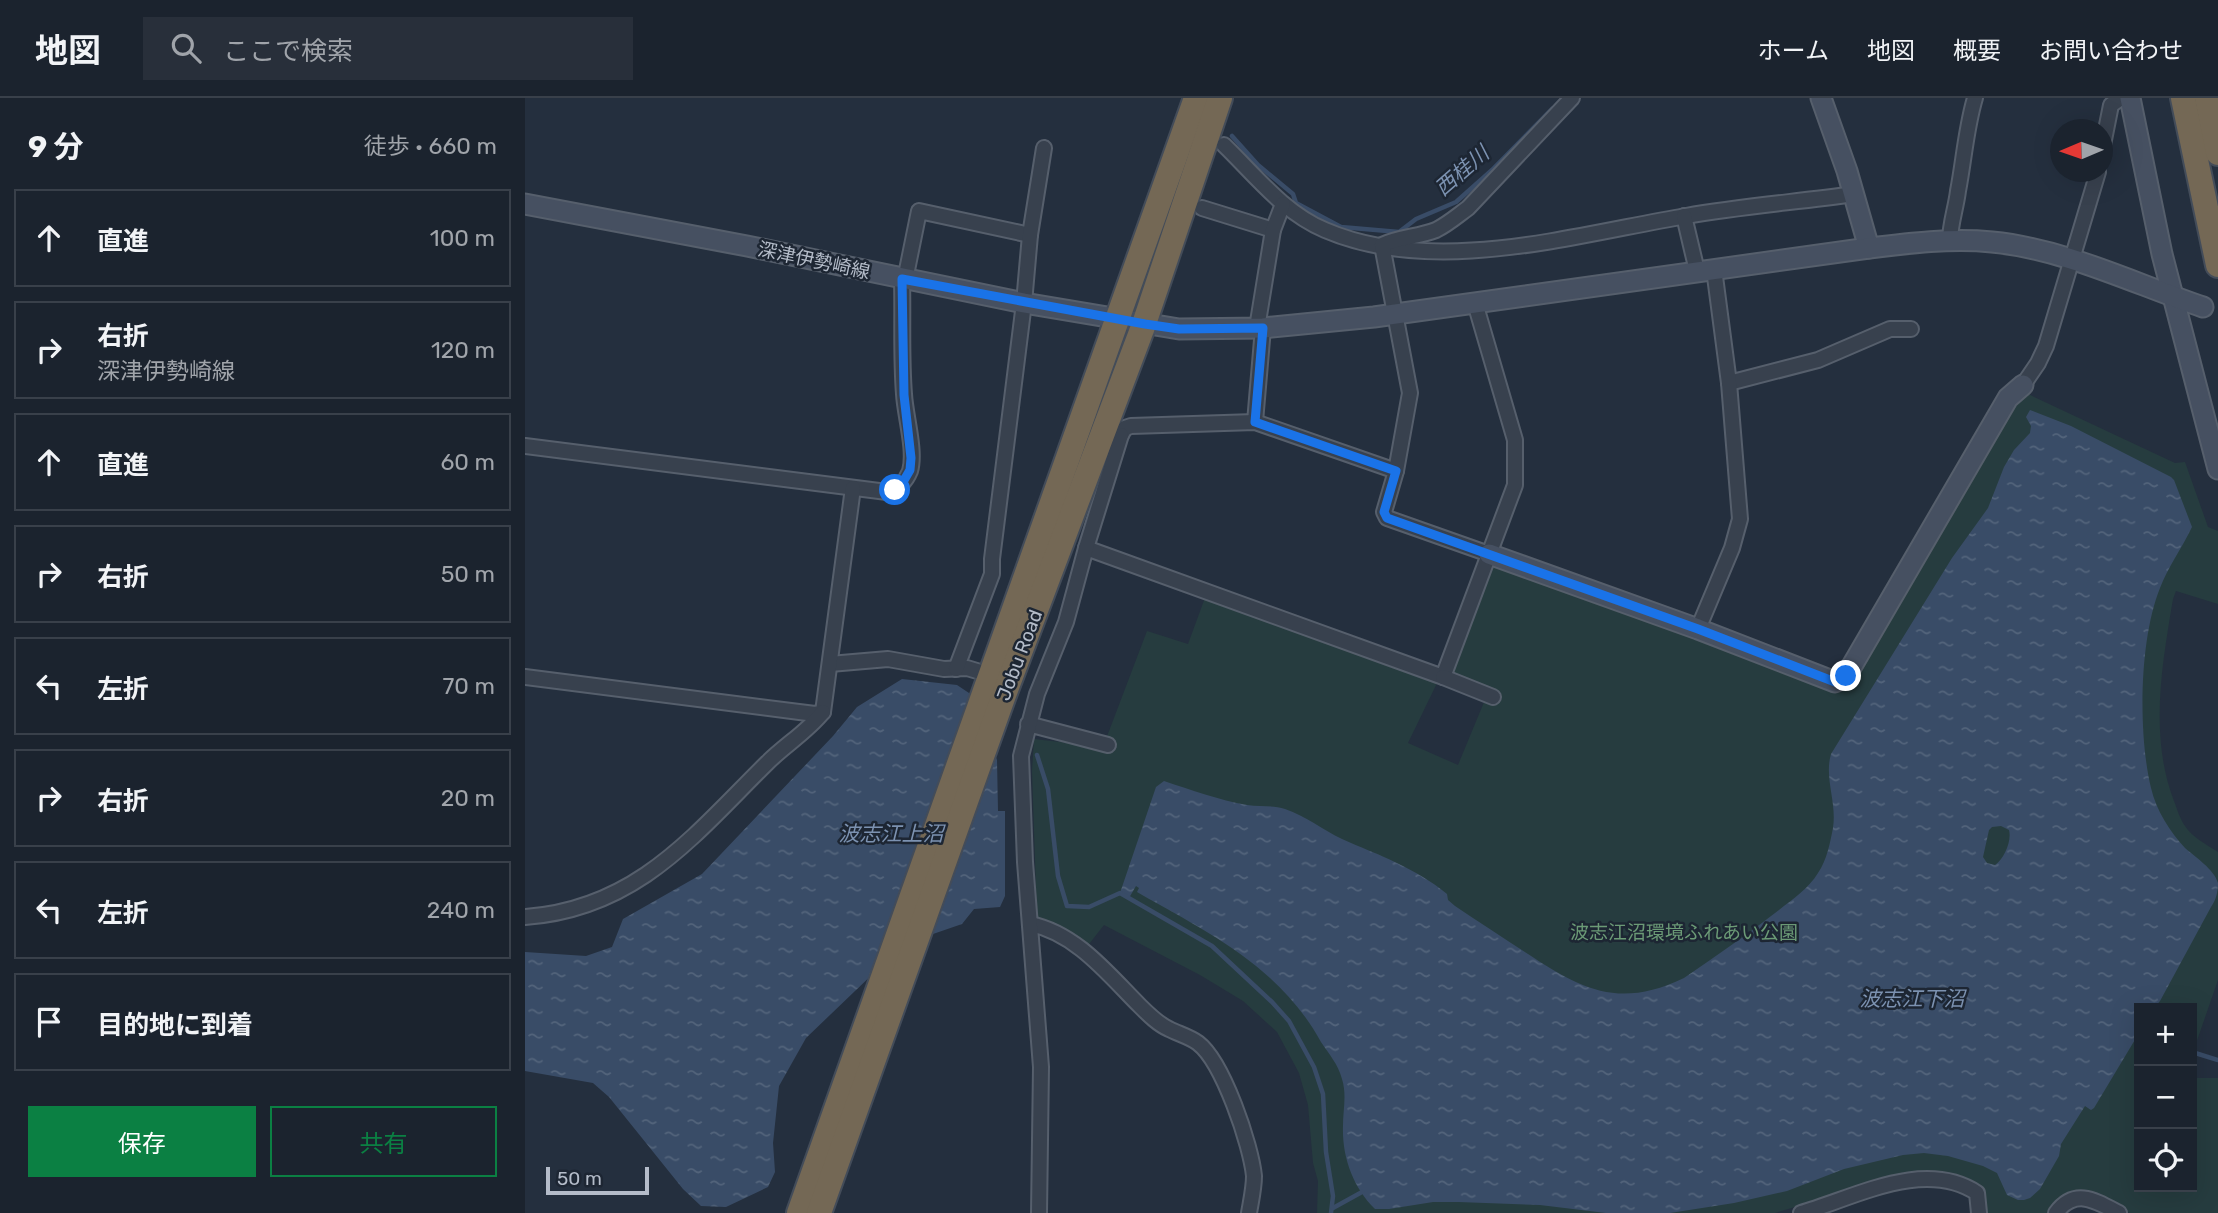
<!DOCTYPE html>
<html lang="ja">
<meta charset="utf-8">
<style>
:root{--surface:#1b232e;--page:#282f3a;--text:#f1f3f6;--muted:#a0a4aa;--line:#39404a;--accent:#0b8043}
body{margin:0;font-family:Rubik,"Noto Sans JP",sans-serif;background:var(--page);color:var(--text)}
.controls{position:absolute;right:21px;bottom:21px;display:grid;overflow:hidden;border-radius:0px;box-shadow:0 7px 28px #0002}
.controls button{width:63px;height:63px;display:grid;place-items:center;padding:0;border:0;border-bottom:2px solid var(--line);background:var(--surface);color:var(--text);font:35px sans-serif}
.compass{position:absolute;left:1525px;top:21px;width:63px;height:63px;border-radius:50%;background:var(--surface);box-shadow:0 7px 28px #0002;rotate:268deg}
.scale{position:absolute;left:21px;bottom:18px;width:103px;box-sizing:border-box;padding-left:7px;border:4px solid #b4bcc9;border-top:0;font-size:19px;line-height:24px;white-space:nowrap;color:#b4bcc9;-webkit-text-stroke:5px #1d2633;paint-order:stroke}
.stop{position:absolute;width:21px;height:21px;margin:-16px;border:5px solid #1a73e8;border-radius:50%;background:#fff}
.stop.end{background:#1a73e8;border-color:#fff;box-shadow:0 2px 7px #0008}
.list{margin:0;padding:0;list-style:none}
h2{display:flex;justify-content:space-between;align-items:center;height:91px;margin:0;padding:0 28px;font-size:30px}
h2 small{font-size:23px;font-weight:400;color:var(--muted)}
.list li{display:grid;grid-template-columns:46px 1fr auto;gap:21px;align-items:center;box-sizing:border-box;height:98px;margin:0 14px 14px;padding:0 14px;border:2px solid var(--line);border-radius:0px}
.list b{display:block;font-size:26px;white-space:nowrap}
.list p{margin:0;font-size:23px;white-space:nowrap;color:var(--muted)}
.list em{font-size:23px;font-style:normal;color:var(--muted)}
.actions{display:flex;gap:14px;padding:21px 28px}
.actions a{flex:1;padding:16px 0;border:2px solid var(--accent);border-radius:0px;text-align:center;font-size:24px;color:var(--accent)}
.actions .main{background:var(--accent);color:#fff}
.icon{flex:none;width:38px;height:38px;fill:none;stroke:currentColor;stroke-width:2;stroke-linecap:round;stroke-linejoin:round}
.map{position:relative;flex:none;width:1693px;height:1115px;overflow:hidden}
header{display:flex;align-items:center;gap:42px;box-sizing:border-box;height:98px;padding:0 35px;background:var(--surface);border-bottom:2px solid var(--line)}
header strong{font-size:33px}
nav{display:flex;gap:38px;margin-inline-start:auto;font-size:24px}
.search{width:490px;height:63px;background:var(--page);display:flex;align-items:center;gap:18px;box-sizing:border-box;padding:0 24px;border-radius:0px;color:var(--muted);font-size:26px}
main{display:flex}
aside{flex:1;background:var(--surface)}
.map>svg:first-child{display:block}
.park{fill:#263c3f}
.water{fill:url(#water-ripples);fill-rule:evenodd}
.lines{fill:none;stroke-linecap:round;stroke-linejoin:round}
.stream{stroke:#394c67;stroke-width:4.5}
.street-casing{stroke:#565f6c;stroke-width:18}
.secondary-casing{stroke:#565f6c;stroke-width:23}
.highway-casing{stroke:#434c59;stroke-width:28}
.street{stroke:#38414e;stroke-width:14}
.secondary{stroke:#465061;stroke-width:19}
.highway{stroke:#746855;stroke-width:24}
.route{stroke:#1a73e8;stroke-width:9}
.labels{text-anchor:middle;stroke-width:5;stroke-linejoin:round;paint-order:stroke}
.street-label{font-size:19px;fill:#b4bcc9;stroke:#1d2633}
.park-label{font-size:19px;fill:#6b9a76;stroke:#1d2633}
.water-label{font-size:21px;font-style:italic;fill:#7c92b1;stroke:#1d2633}
</style>
<header>
<strong>地図</strong>
<div class="search"><svg class="icon" aria-label="search" viewBox="0 0 24 24"><circle cx="10" cy="10" r="6"/><path d="M15 15l6 6"/></svg>ここで検索</div>
<nav><a>ホーム</a><a>地図</a><a>概要</a><a>お問い合わせ</a></nav>
</header>
<main>
<aside>
<h2>9 分<small>徒歩 · 660 m</small></h2>
<ul class="list">
<li><svg class="icon" aria-label="ahead" viewBox="0 0 24 24"><path d="M12 20V5M6 11l6-6 6 6"/></svg><div><b>直進</b></div><em>100 m</em></li>
<li><svg class="icon" aria-label="right" viewBox="0 0 24 24"><path d="M7 20v-9h11M14 6l5 5-5 5"/></svg><div><b>右折</b><p>深津伊勢崎線</p></div><em>120 m</em></li>
<li><svg class="icon" aria-label="ahead" viewBox="0 0 24 24"><path d="M12 20V5M6 11l6-6 6 6"/></svg><div><b>直進</b></div><em>60 m</em></li>
<li><svg class="icon" aria-label="right" viewBox="0 0 24 24"><path d="M7 20v-9h11M14 6l5 5-5 5"/></svg><div><b>右折</b></div><em>50 m</em></li>
<li><svg class="icon" aria-label="left" viewBox="0 0 24 24"><path d="M17 20v-9H6M10 6l-5 5 5 5"/></svg><div><b>左折</b></div><em>70 m</em></li>
<li><svg class="icon" aria-label="right" viewBox="0 0 24 24"><path d="M7 20v-9h11M14 6l5 5-5 5"/></svg><div><b>右折</b></div><em>20 m</em></li>
<li><svg class="icon" aria-label="left" viewBox="0 0 24 24"><path d="M17 20v-9H6M10 6l-5 5 5 5"/></svg><div><b>左折</b></div><em>240 m</em></li>
<li><svg class="icon" aria-label="arrive" viewBox="0 0 24 24"><path d="M6 21V4h12l-3 4 3 4H6"/></svg><div><b>目的地に到着</b></div></li>
</ul>
<div class="actions"><a class="main">保存</a><a>共有</a></div>
</aside>
<div class="map">
<svg width="1693" height="1115" viewBox="0 0 1693 1115">
<defs>
<pattern id="water-ripples" width="26" height="14" patternUnits="userSpaceOnUse" patternTransform="scale(1.75)"><rect width="26" height="14" fill="#394c67"/><path d="M2 4q2-2 4 0t4 0M15 11q2-2 4 0t4 0" fill="none" stroke="#53647b"/></pattern>
</defs>
<rect width="100%" height="100%" fill="#242f3e"/>
<path class="park" d="M1503,296L1650,365L1660,364L1683,429L1693,433V506L1651,493L1648,501C1637,567 1624,638 1649,703C1652,711 1655,721 1660,728C1667,739 1682,747 1693,754V882L1667,957V910H1614V1089H1667V980H1693V1115H1605L1561,1092L1548,1093L1535,1101L1524,1115H1460L1455,1090L1442,1082L1402,1074L1378,1077L1250,1115H792L793,1083L788,1065L783,1007L774,975L752,934L718,903L675,877L579,827L561,850L512,821L507,673L509,641L562,647L581,641L622,533L663,546L681,497L913,583L883,645L933,667L964,592L928,580L926,574L964,466L1013,478L1317,594L1490,302Z"/>
<g class="water">
<path d="M1505,312L1546,328L1646,379L1649,382L1667,429C1657,450 1643,469 1635,490C1614,542 1613,636 1626,690C1631,712 1645,734 1660,750C1670,759 1689,771 1693,785C1693,794 1691,802 1686,809L1635,903L1629,910H1614V935L1569,1010L1566,1012L1560,1008L1536,1046L1534,1058L1515,1091L1505,1100L1499,1102H1493L1482,1097L1472,1075L1458,1068L1423,1058L1399,1055L1378,1057L1319,1071L1262,1093L1209,1105L1145,1115H1081L1015,1107L934,1104H908L864,1111H850C828,1089 817,1059 818,1028C818,1012 822,997 817,981C813,966 804,956 796,944C755,869 684,835 612,794L614,790L611,788L604,800L595,795L631,689L639,683C666,692 694,702 722,707C735,709 748,707 760,711C781,718 798,732 817,741C853,757 891,770 922,796L923,802L930,808C954,824 978,840 1003,856C1057,892 1095,911 1159,880C1191,858 1223,836 1254,812C1268,801 1284,790 1293,775C1302,762 1305,745 1308,730C1312,704 1299,680 1306,656L1427,460L1463,410L1479,369L1489,352L1505,335L1506,328L1501,319ZM1476,728L1484,732C1487,743 1479,761 1470,767L1462,765L1458,759L1464,732L1467,729Z"/>
<path d="M377,581L432,587L450,599L472,662L473,713H480V798L475,809L449,811L437,826L379,846L281,940L254,988L248,1045L250,1074L243,1089L201,1109L176,1108L158,1091L84,999L68,985L0,973V854L61,858L87,849L98,821L177,776L308,638L332,609Z"/>
</g>
<g class="lines">
<g class="stream">
<path d="M707,38L733,67L768,96L771,105L816,129L874,134L891,121L931,104L967,72L1027,11"/>
<path d="M512,657L523,691L533,778L542,808L564,809L595,795L687,848L747,904L764,923L789,969L798,996L801,1054L808,1098L806,1115"/>
<path d="M1667,954L1693,962"/>
<path d="M808,1110L837,1094"/>
</g>
<defs>
<g id="street">
<path d="M699,47C730,77 759,115 800,132C909,179 1049,137 1161,118C1217,108 1273,104 1329,96"/>
<path d="M1577,52L1586,7L1596,0"/>
<path d="M677,110L748,132"/>
<path d="M1159,118L1172,173"/>
<path d="M1425,143C1425,126 1431,110 1433,93C1439,62 1441,30 1450,0"/>
<path d="M380,182L394,113L505,137"/>
<path d="M732,230L748,132L758,106"/>
<path d="M1204,285L1293,262L1365,231H1386"/>
<path d="M1498,287L1513,265L1521,248L1573,74"/>
<path d="M730,324L738,230"/>
<path d="M589,333L596,337L600,330L606,328L730,324L871,373L859,414L862,420L964,456"/>
<path d="M0,348L362,394C373,392 381,383 385,373C391,353 380,317 379,296C376,258 378,220 377,181"/>
<path d="M871,373L885,295L857,147C874,139 893,139 911,132C923,126 932,118 943,110L1047,0"/>
<path d="M561,450L918,579L990,387V342L950,205"/>
<path d="M1173,531L1207,450L1215,421L1204,285L1189,171"/>
<path d="M305,566L363,561L419,571L442,570L452,573"/>
<path d="M431,571L467,476V461L499,205L505,137L519,50"/>
<path d="M0,579L290,616L298,614L328,390"/>
<path d="M918,579L968,599"/>
<path d="M503,626L583,647"/>
<path d="M0,819C112,811 169,737 242,665C260,647 282,634 298,614"/>
<path d="M505,826C551,835 583,876 615,908C624,917 633,926 644,931C654,936 665,939 673,945C698,964 726,1047 729,1078C729,1090 726,1103 724,1115"/>
<path d="M514,1115L516,969L500,764L496,658L512,596L541,524L561,450L596,337"/>
<path d="M1276,1115C1329,1100 1399,1060 1452,1095L1454,1115"/>
<path d="M1531,1115C1550,1089 1571,1103 1594,1115"/>
</g>
<g id="secondary">
<path d="M1296,0L1322,73L1344,150"/>
<path d="M1605,0L1637,156L1693,371"/>
<path d="M0,106L222,148L499,205L654,231L738,230L849,219L1344,150C1385,145 1426,140 1467,144C1540,151 1610,186 1678,209"/>
<path d="M964,456L1173,531L1310,584L1321,578L1483,300L1498,287"/>
</g>
<g id="highway">
<path d="M1658,0L1693,167"/>
<path d="M1682,0L1693,55"/>
<path d="M274,1115L671,0"/>
<path d="M294,1115L479,597L619,226L695,0"/>
</g>
</defs>
<use href="#street" class="street-casing"/>
<use href="#secondary" class="secondary-casing"/>
<use href="#highway" class="highway-casing"/>
<use href="#street" class="street"/>
<use href="#secondary" class="secondary"/>
<use href="#highway" class="highway"/>
</g>
<g class="lines">
<path class="route" d="M370,392L378,384L385,372L386,360L379,297L377,181L620,226L654,231L738,230L730,324L871,373L859,414L862,420L1173,531L1310,584L1321,578"/>
</g>
<g class="labels">
<g class="street-label">
<text transform="translate(289 162) rotate(12)" y="7">深津伊勢崎線</text>
<text transform="translate(494 557) rotate(-69)" y="7">Jobu Road</text>
</g>
<g class="park-label">
<text x="1159" y="841">波志江沼環境ふれあい公園</text>
</g>
<g class="water-label">
<text transform="translate(937 73) rotate(-41)" y="7">西桂川</text>
<text x="366" y="743">波志江上沼</text>
<text x="1387" y="908">波志江下沼</text>
</g>
</g>
</svg>
<div class="controls">
<button>+</button>
<button>−</button>
<button><svg class="icon" aria-label="locate" viewBox="0 0 24 24"><circle cx="12" cy="12" r="6"/><path d="M12 2v4M12 18v4M2 12h4M18 12h4"/></svg></button>
</div>
<svg class="compass" viewBox="-18 -18 36 36"><path d="M0-13l5 13h-10z" fill="#e53935"/><path d="M0 13l5-13h-10z" fill="#a0a4aa"/></svg>
<div class="scale">50 m</div>
<div class="stop" style="left:370px;top:392px"></div>
<div class="stop end" style="left:1321px;top:578px"></div>
</div>
</main>
